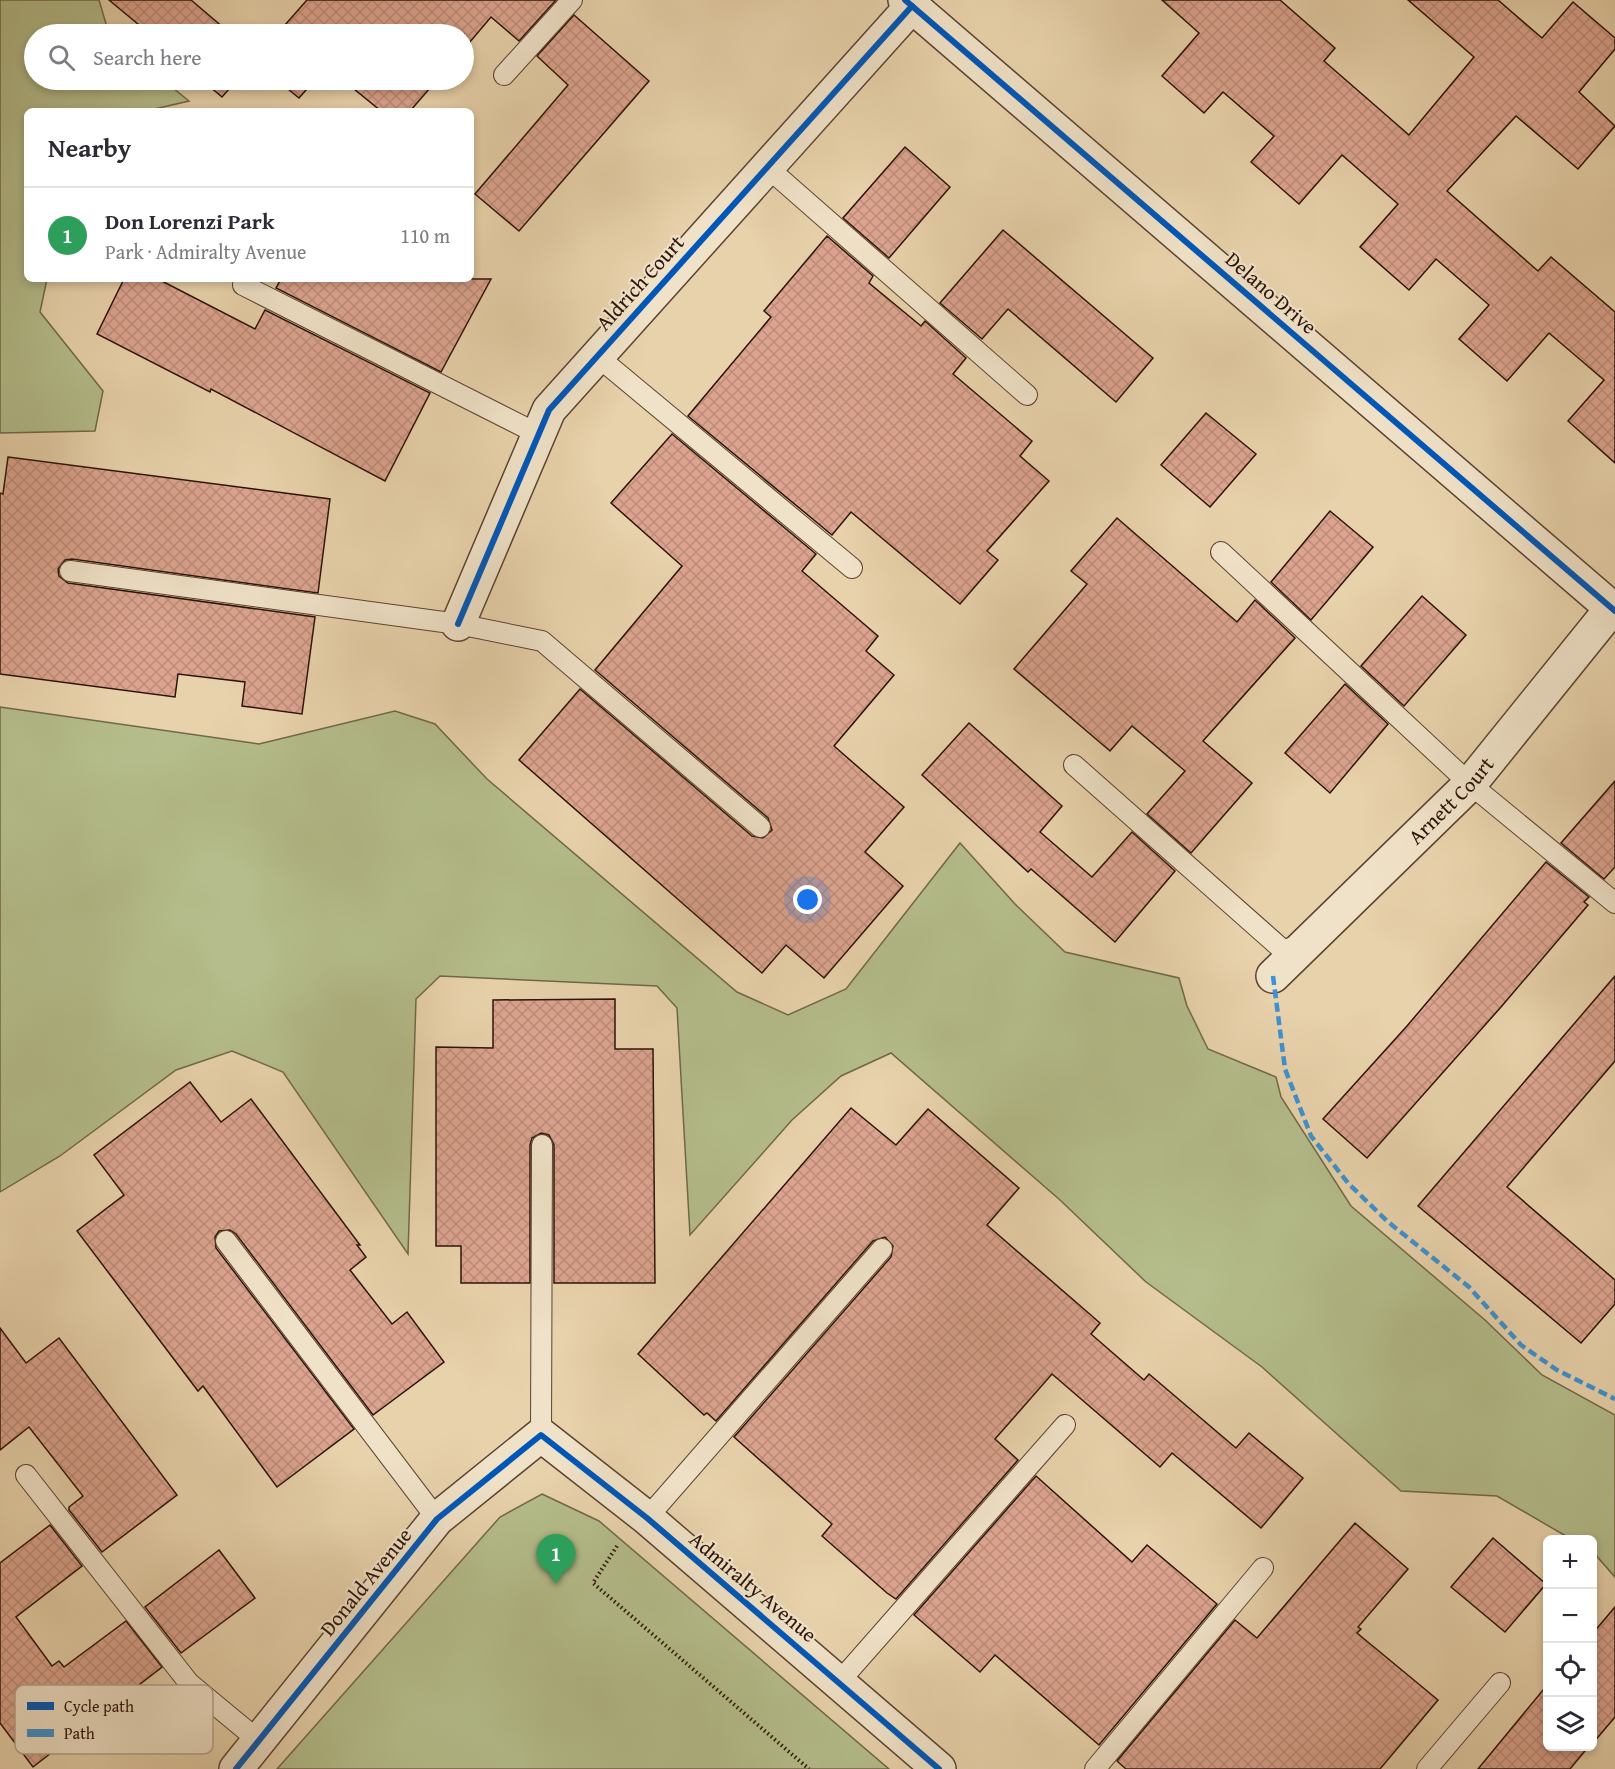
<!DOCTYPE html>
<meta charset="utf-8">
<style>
:root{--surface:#fff;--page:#f2f2f3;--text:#2b2b33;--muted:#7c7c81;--line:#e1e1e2;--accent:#d93025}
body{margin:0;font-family:"Gentium Book Plus",serif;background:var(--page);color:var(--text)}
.controls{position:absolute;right:18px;bottom:18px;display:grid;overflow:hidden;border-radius:9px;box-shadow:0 3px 9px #0003}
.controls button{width:54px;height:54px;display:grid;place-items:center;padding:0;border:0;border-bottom:2px solid var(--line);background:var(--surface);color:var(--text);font:30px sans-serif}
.you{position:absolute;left:808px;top:900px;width:21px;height:21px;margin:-15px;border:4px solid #fff;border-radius:50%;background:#1a73e8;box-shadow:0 0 0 9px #1a73e833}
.badge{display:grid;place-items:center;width:39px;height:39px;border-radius:50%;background:var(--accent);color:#fff;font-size:20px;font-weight:700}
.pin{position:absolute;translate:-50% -50px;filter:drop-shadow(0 2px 3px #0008)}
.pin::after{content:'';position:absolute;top:32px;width:21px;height:18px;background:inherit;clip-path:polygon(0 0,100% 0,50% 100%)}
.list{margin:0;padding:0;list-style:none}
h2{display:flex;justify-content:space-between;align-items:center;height:78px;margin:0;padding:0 24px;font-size:26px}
h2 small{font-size:20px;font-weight:400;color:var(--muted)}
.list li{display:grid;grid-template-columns:39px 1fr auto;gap:18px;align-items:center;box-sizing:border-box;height:96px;padding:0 24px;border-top:2px solid var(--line)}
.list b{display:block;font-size:22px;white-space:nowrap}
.list p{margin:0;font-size:20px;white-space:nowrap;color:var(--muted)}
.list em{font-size:20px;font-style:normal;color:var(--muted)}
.icon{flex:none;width:33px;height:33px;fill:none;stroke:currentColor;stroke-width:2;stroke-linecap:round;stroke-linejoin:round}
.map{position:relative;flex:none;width:1615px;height:1769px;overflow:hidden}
.search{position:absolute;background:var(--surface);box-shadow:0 3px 9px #0003;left:24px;top:24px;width:450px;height:66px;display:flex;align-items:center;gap:15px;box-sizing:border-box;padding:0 21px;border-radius:33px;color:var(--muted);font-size:22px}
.panel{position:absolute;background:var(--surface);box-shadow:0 3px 9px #0003;left:24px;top:108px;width:450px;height:174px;border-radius:9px}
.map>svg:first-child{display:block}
.green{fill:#b4bd8b;stroke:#70684a;stroke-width:1.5}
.building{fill:url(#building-cross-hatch);stroke:#2c1309;stroke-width:1.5}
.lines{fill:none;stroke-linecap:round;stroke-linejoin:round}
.service-casing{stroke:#5b4332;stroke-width:22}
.minor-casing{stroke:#5b4332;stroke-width:36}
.path{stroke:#2c1309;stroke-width:4;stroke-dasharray:1.5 3;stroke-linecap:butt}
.service{stroke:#f0e2c8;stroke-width:20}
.minor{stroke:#f0e2c8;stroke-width:33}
.quiet{stroke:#3c92d2;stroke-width:4.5;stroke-dasharray:9 4.5;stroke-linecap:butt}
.cycleway-casing{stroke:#f0e2c8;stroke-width:10}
.cycleway{stroke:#0057b8;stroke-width:6}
.labels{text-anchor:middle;stroke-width:4.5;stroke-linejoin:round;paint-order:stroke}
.street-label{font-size:21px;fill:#2c1309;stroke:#f0e2c8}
.key{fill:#f0e2c8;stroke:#b5a48f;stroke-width:1.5}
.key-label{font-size:16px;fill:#2c1309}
</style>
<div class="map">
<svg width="1615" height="1769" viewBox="0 0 1615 1769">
<defs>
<pattern id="building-cross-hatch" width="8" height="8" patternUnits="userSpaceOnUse" patternTransform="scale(1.5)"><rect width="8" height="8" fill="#dca48f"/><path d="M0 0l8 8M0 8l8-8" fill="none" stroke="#bd8c7a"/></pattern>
</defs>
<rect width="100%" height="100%" fill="#e8d2ab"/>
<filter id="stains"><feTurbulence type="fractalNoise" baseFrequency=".00333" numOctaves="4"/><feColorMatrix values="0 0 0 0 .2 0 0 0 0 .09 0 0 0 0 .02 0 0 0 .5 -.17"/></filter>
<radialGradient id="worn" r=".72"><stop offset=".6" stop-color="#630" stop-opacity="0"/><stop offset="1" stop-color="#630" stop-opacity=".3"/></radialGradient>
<g class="green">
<path d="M0,0H99L109,34H34V80H163L189,101L146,111H27V279H47L40,312L103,391L95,431L0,433Z"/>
<path d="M0,707L259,744L395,711L435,724L487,779L737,992L788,1015L846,989L960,843L1015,904L1065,952L1179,978L1187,1006L1208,1049L1276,1077L1281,1097L1351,1206L1485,1320L1542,1375L1615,1415V1577L1593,1552L1592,1540L1571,1539L1497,1496L1401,1491L1262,1367L1146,1282L1060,1200L891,1053L841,1076L792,1120L690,1235L677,1008L657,986L440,976L416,999L408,1254L283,1072L232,1051L176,1070L60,1156L0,1192Z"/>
<path d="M542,1494L599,1521L889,1769H277L500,1517Z"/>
</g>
<g class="building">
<path d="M109,0H191L231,34H150Z"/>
<path d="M307,0H556L519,41L491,17L464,49V34H277Z"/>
<path d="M1162,0H1280L1335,48L1324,61L1409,135L1474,57L1408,0H1498L1542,38L1573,2L1615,38V49L1579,92L1615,126L1578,169L1516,116L1447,191L1538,271L1551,257L1615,312V463L1568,421L1604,380L1549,333L1507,381L1459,339L1489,305L1436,259L1409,290L1360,247L1398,204L1342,155L1299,204L1251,162L1274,136L1223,92L1204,113L1162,76L1199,33Z"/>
<path d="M574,15L649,81L519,231L475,194L568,85L537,56Z"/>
<path d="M202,80H237L222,97Z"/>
<path d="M277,80H315L299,98Z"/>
<path d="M343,80H437L410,111H381Z"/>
<path d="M905,147L950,187L889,258L843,218Z"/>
<path d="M1003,230L1153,358L1116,402L1008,309L982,339L940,303Z"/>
<path d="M827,236L873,276L869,283L921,326L925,321L966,358L953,374L1032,441L1020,456L1049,481L987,551L998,560L960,604L851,512L832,535L688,416L771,317L764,311Z"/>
<path d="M124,279H158L255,329L265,310L430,393L385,481L211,389L210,392L97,334Z"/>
<path d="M281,279H491L441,372L276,288Z"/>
<path d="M1206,413L1256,454L1210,507L1161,465Z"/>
<path d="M672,434L816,554L802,571L878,636L866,651L894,675L834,746L904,807L865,852L903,886L824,978L786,945L762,973L519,760L580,689L752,836L763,838L772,830L768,818L595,670L682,566L611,503Z"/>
<path d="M8,457L330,499L318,593L72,559L65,560L58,569L59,576L68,583L315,617L302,714L242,706L245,682L178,674L175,697L0,674V493L3,494Z"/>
<path d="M1330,511L1373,547L1311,620L1271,582Z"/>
<path d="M1117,518L1237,622L1255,600L1295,638L1203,741L1252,783L1191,853L1147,814L1185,771L1132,726L1110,751L1014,669L1087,584L1071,571Z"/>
<path d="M1422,596L1466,635L1404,706L1361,666Z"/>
<path d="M1345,684L1388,724L1330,793L1285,753Z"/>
<path d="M969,723L1062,806L1040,832L1092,877L1132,832L1175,871L1115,942L1031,869L1028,872L922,775Z"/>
<path d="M1615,781V867L1604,879L1561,843Z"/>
<path d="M1546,862L1589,897L1584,902L1588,905L1501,1007L1367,1158L1323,1119L1407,1026Z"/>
<path d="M1615,976V1061L1507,1187L1615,1280V1304L1581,1343L1418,1206Z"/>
<path d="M615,999V1049H653L655,1283H554V1145L549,1135L541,1133L532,1138L530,1145V1283H461V1246H436V1047L493,1048V1000Z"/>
<path d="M190,1082L221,1122L251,1099L360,1245H357L366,1257L350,1270L392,1324L407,1312L444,1362L373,1415L236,1234L230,1230L219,1231L215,1237L216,1248L354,1429L277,1487L203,1386L198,1391L77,1231L124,1195L94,1155Z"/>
<path d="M851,1108L896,1145L928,1109L1019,1188L987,1225L1100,1323L1091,1334L1144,1380L1149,1374L1236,1448L1249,1433L1303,1478L1261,1528L1172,1453L1160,1467L1052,1374L995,1439L1018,1460L896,1599L887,1593L822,1536L832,1524L734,1437L891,1257L893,1246L885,1237L873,1241L716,1421L707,1413L704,1415L638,1354Z"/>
<path d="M0,1328L26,1363L59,1338L177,1495L102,1552L69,1510V1507L83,1496L29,1427L0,1450Z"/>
<path d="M1036,1476L1132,1562L1147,1545L1217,1604L1099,1745L995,1655L980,1672L914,1615Z"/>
<path d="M1355,1523L1408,1569L1358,1627L1361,1629L1357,1633L1438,1700L1380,1769H1126L1117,1761L1235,1620L1257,1638Z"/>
<path d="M50,1525L82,1566L16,1617L52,1666L59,1661L64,1667L126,1621L162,1667L33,1767L0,1723V1563Z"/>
<path d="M1493,1538L1546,1584L1505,1632L1451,1587Z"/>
<path d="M219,1550L255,1598L181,1653L145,1607Z"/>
<path d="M1615,1607V1717L1593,1743V1633Z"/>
<path d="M1548,1684V1746H1589L1570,1769H1478Z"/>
</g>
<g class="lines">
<defs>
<g id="service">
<path d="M504,75L572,0"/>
<path d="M767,167L1027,395"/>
<path d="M243,285L538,434"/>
<path d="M597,356L852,568"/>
<path d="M1221,552L1470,784L1615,903"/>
<path d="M70,571L458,624L542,641L760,827"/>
<path d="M1074,765L1292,958L1290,948"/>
<path d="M226,1241L437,1519"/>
<path d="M541,1435L542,1145"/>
<path d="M26,1475L189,1683L259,1741"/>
<path d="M647,1518L882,1249"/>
<path d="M839,1682L1065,1425"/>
<path d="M1095,1769L1263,1568"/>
<path d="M1427,1769L1500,1683"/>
</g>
<g id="minor">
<path d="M905,0L1615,611"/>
<path d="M458,624L549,410L912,6"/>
<path id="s1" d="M1273,976L1470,784L1612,608"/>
<path d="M236,1769L437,1519L541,1435L647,1518L939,1769"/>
</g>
</defs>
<use href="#service" class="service-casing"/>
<use href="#minor" class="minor-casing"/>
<path class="path" d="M617,1546L593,1583L809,1769"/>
<use href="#service" class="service"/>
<use href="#minor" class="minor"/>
<path class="quiet" d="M1273,976L1285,1069L1311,1136L1348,1183L1387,1221L1469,1287L1521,1345L1557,1370L1615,1399"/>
<defs>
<g id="cycleway">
<path d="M905,0L1615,611"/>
<path d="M458,624L549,410L912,6"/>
<path d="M236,1769L437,1519L541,1435L647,1518L939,1769"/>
</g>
</defs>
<use href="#cycleway" class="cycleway-casing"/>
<use href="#cycleway" class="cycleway"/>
</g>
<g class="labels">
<g class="street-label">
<text transform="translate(640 283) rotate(-48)" y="7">Aldrich Court</text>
<text transform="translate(1271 293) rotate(41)" y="7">Delano Drive</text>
<text dy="7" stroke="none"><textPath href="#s1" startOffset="250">Arnett Court</textPath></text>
<text transform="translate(366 1582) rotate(-51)" y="7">Donald Avenue</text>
<text transform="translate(753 1587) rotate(40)" y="7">Admiralty Avenue</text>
</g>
</g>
<rect x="15" y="1685" width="198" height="69" rx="9" class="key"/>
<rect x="27" y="1702" width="27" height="8" fill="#0057b8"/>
<rect x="27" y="1729" width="27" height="8" fill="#3c92d2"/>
<g class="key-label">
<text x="64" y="1712">Cycle path</text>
<text x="64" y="1739">Path</text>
</g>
<rect width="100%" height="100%" filter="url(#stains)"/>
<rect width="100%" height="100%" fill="url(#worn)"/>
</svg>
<div class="controls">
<button>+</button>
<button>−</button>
<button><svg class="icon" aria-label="locate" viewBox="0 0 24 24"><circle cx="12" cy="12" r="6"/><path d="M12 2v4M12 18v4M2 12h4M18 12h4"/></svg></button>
<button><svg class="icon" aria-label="layers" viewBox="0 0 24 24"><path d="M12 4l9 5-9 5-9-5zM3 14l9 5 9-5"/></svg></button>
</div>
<div class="you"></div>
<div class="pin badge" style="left:556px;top:1584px;background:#2e9e5b">1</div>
<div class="search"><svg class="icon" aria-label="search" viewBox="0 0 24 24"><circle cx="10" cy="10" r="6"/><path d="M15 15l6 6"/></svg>Search here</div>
<section class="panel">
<h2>Nearby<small></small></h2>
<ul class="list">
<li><span class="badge" style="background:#2e9e5b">1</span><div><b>Don Lorenzi Park</b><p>Park · Admiralty Avenue</p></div><em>110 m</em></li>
</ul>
</section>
</div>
